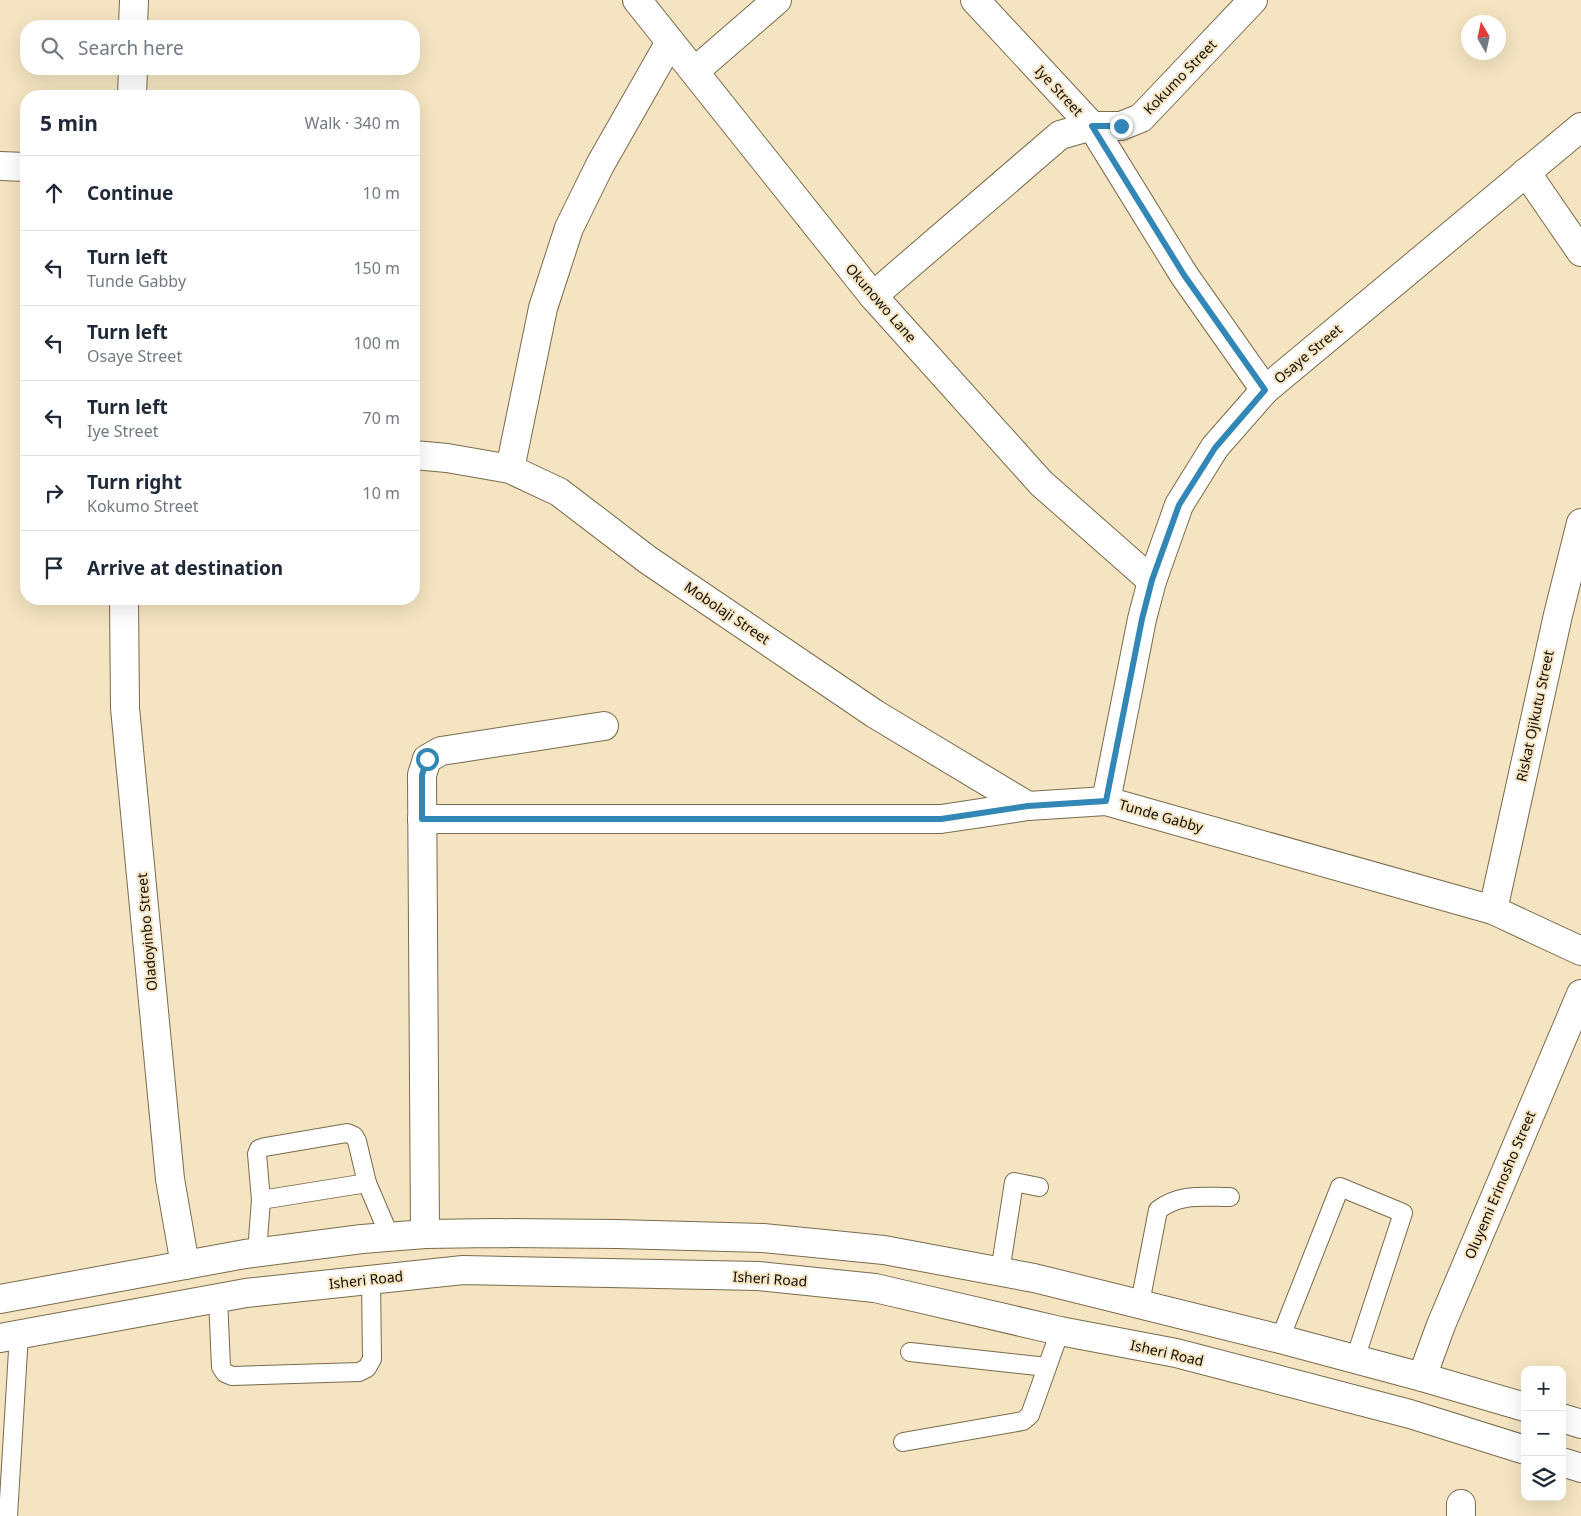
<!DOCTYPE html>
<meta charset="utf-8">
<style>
:root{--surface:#fff;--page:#f6f6f7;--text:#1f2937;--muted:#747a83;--line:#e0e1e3}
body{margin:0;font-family:"Noto Sans",sans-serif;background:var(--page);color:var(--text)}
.controls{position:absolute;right:15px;bottom:15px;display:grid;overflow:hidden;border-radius:10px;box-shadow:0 5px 20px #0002}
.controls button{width:45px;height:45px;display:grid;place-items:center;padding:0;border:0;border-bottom:1px solid var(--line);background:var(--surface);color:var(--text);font:25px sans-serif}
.compass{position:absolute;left:1461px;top:15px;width:45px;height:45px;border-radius:50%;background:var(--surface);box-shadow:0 5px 20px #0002;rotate:351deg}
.stop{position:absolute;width:15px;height:15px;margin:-11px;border:4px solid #3287b7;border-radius:50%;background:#fff}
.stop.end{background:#3287b7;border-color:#fff;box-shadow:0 1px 5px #0008}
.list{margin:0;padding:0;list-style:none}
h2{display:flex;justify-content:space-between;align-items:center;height:65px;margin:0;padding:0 20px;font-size:21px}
h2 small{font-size:16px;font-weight:400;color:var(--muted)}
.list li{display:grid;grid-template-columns:32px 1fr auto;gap:15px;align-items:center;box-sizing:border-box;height:75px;padding:0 20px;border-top:1px solid var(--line)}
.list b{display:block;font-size:19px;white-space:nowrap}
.list p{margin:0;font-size:16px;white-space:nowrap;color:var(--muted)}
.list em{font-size:16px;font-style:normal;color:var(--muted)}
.icon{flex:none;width:28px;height:28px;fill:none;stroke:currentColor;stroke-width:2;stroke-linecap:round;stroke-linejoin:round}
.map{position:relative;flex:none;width:1581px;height:1516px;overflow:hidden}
.search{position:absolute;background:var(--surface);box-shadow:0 5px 20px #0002;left:20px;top:20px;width:400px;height:55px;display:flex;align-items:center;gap:12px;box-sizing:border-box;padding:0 18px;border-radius:20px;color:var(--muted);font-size:19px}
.panel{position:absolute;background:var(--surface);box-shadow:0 5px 20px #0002;left:20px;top:90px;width:400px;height:515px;border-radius:20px}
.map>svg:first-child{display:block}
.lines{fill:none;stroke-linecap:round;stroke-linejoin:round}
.service-casing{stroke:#796b4c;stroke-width:20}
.minor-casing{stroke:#796b4c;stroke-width:30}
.secondary-casing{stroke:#796b4c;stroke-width:30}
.service{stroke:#fff;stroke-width:18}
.minor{stroke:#fff;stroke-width:28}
.secondary{stroke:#fff;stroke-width:28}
.route{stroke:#3287b7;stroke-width:6}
.labels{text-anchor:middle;stroke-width:4;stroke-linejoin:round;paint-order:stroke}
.street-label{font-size:14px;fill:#120d03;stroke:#f4e4c1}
</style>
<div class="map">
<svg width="1581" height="1516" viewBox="0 0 1581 1516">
<rect width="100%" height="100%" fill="#f4e4c1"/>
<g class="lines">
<defs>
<g id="service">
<path d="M261,1200L257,1154L259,1149L265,1147L347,1133L354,1136L357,1141L367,1183"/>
<path d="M257,1252L261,1200L367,1183L390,1237"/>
<path d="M1000,1272L1014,1182L1039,1187"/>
<path d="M218,1298L221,1367L225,1373L232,1376L359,1372L367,1368L372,1359L371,1280"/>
<path d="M1140,1303L1158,1210C1180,1193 1203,1197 1230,1197"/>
<path d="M1280,1339L1340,1187L1403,1213L1355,1359"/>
<path d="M910,1352L1047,1367"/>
<path d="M903,1442L1023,1421L1030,1415L1060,1331"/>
<path d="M8,1516L19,1334"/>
</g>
<g id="minor">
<path d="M637,0L873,296L1041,483L1152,581"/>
<path d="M975,0L1092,126L1184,275L1265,390"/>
<path d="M133,26L134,0"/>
<path d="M695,71L777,0"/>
<path d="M132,96L133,69"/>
<path d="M0,166L26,167"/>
<path d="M1526,172L1581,252"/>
<path d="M873,296L1060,135L1092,126H1121L1141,118L1253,0"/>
<path d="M414,455L447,458L510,469L559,492L648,560L875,714L1028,806"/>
<path d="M510,469L543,308L569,228L600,165L670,42"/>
<path d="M124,599L125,708L170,1179L185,1265"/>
<path d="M1106,801L1142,619L1152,581L1179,505L1215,447L1265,390L1581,127"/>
<path d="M422,819H941L1028,806L1106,801L1493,910L1581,951"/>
<path d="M1493,910L1558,615L1581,523"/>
<path d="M425,1234L422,775L427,759L441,751L604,726"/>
<path d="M1422,1377L1441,1325L1581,994"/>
<path d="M1461,1516V1504"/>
</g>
<g id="secondary">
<path d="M0,1299L245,1254L362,1239L425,1234L494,1233L617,1234L763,1238L884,1250L1034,1278L1280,1339L1422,1377L1525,1407"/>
<path d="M0,1338L246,1293L463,1270L758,1276L875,1288L1060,1331L1176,1353L1410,1414L1525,1450"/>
<path d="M1562,1418L1581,1424"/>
<path d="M1562,1462L1581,1468"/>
</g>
</defs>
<use href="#service" class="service-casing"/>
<use href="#minor" class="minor-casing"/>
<use href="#secondary" class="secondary-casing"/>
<use href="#service" class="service"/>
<use href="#minor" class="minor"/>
<use href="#secondary" class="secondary"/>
</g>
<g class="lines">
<path class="route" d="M427,759L422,775V819H941L1028,806L1106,801L1142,619L1152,580L1179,505L1215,448L1265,390L1184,275L1092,126H1121"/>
</g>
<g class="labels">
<g class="street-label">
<text transform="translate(1180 77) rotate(-46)" y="5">Kokumo Street</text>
<text transform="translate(1059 91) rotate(47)" y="5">Iye Street</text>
<text transform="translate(881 303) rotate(49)" y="5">Okunowo Lane</text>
<text transform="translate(1308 354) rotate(-40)" y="5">Osaye Street</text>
<text transform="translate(727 613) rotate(34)" y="5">Mobolaji Street</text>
<text transform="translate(1535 716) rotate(-78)" y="5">Riskat Ojikutu Street</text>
<text transform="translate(1161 816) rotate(16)" y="5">Tunde Gabby</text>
<text transform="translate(147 932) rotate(-95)" y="5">Oladoyinbo Street</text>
<text transform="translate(1500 1185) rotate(-67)" y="5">Oluyemi Erinosho Street</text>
<text transform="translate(770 1279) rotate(4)" y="5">Isheri Road</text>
<text transform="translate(366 1280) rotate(-6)" y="5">Isheri Road</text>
<text transform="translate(1167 1353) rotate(13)" y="5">Isheri Road</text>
</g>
</g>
</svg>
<div class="controls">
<button>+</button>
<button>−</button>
<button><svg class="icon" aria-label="layers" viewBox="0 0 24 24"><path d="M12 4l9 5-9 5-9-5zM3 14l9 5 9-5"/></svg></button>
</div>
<svg class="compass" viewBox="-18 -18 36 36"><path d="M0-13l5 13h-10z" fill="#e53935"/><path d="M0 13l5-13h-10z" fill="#747a83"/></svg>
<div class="stop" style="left:427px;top:759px"></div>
<div class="stop end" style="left:1121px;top:126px"></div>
<div class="search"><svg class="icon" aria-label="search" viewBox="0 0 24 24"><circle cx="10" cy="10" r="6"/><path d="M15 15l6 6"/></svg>Search here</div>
<section class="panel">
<h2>5 min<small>Walk · 340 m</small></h2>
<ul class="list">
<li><svg class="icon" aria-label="ahead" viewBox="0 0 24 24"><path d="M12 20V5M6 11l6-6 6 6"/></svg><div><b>Continue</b></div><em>10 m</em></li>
<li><svg class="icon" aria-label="left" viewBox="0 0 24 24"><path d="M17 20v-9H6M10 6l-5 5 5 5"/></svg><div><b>Turn left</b><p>Tunde Gabby</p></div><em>150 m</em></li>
<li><svg class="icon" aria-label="left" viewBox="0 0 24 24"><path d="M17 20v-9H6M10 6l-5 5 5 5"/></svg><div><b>Turn left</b><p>Osaye Street</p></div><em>100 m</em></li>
<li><svg class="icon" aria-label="left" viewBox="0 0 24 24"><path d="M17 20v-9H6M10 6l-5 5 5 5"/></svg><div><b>Turn left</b><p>Iye Street</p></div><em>70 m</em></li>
<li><svg class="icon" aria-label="right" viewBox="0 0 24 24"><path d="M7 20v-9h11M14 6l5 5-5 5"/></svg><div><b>Turn right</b><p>Kokumo Street</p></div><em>10 m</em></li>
<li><svg class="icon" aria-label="arrive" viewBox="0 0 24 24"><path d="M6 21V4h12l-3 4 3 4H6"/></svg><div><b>Arrive at destination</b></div></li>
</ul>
</section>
</div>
